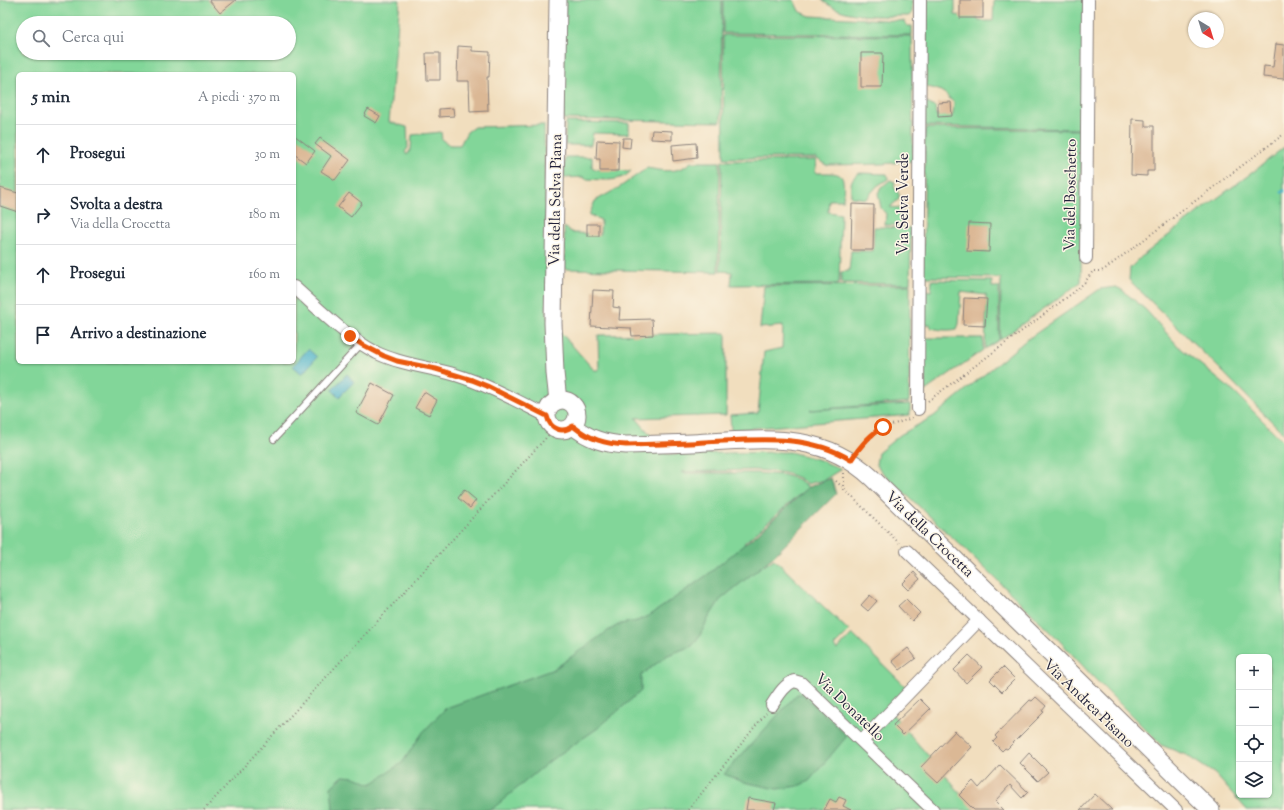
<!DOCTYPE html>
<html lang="it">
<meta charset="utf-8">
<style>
:root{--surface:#fff;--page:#f2f2f3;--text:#1f2937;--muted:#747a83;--line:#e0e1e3}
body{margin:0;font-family:"Sorts Mill Goudy",serif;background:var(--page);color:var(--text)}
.controls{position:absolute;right:12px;bottom:12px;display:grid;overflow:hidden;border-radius:6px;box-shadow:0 1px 3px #0004}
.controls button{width:36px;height:36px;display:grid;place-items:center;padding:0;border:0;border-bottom:1px solid var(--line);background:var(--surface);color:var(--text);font:20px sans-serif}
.compass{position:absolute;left:1188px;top:12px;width:36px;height:36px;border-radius:50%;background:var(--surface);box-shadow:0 1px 3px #0004;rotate:142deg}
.stop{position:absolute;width:12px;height:12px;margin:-9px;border:3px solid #ea580c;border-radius:50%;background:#fff}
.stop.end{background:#ea580c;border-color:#fff;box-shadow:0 1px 4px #0008}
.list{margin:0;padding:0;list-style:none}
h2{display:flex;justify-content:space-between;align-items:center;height:52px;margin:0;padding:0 16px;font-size:17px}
h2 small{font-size:13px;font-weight:400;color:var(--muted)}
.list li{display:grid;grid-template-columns:26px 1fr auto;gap:12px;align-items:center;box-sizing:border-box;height:60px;padding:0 16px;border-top:1px solid var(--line)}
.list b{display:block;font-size:15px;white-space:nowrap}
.list p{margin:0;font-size:13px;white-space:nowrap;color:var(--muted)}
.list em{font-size:13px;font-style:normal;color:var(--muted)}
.icon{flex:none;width:22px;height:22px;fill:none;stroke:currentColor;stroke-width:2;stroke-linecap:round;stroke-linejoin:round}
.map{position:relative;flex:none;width:1284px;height:810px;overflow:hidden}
.search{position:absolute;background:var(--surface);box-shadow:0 1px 3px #0004;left:16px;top:16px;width:280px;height:44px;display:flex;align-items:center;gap:10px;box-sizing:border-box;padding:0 14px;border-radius:22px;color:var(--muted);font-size:15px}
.panel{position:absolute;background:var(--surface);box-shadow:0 1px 3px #0004;left:16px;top:72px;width:280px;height:292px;border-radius:6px}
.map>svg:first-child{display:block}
.green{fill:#82d699;stroke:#527c6a;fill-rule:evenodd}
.forest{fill:#69b781;stroke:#466c5e}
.water{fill:#4bb3ca;stroke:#366a82}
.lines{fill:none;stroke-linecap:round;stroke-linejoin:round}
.stream{stroke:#4bb3ca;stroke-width:3}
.building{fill:#dbb895}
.lane-casing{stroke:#8a807c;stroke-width:8}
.street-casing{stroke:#8a807c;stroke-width:14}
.secondary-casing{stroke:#8a807c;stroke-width:19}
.path{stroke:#8a807c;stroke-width:2;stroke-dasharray:1 3;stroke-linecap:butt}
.lane{stroke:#fff;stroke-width:6}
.street{stroke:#fff;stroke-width:12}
.secondary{stroke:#fff;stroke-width:17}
.route{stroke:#ea580c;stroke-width:5}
.labels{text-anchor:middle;stroke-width:3;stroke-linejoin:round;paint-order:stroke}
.street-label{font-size:15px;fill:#22223b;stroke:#fcf5e5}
</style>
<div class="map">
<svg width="1284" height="810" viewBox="0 0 1284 810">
<rect width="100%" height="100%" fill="#fcf5e5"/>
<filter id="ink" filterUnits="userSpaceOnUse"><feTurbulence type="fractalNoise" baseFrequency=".025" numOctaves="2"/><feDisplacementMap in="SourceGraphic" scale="8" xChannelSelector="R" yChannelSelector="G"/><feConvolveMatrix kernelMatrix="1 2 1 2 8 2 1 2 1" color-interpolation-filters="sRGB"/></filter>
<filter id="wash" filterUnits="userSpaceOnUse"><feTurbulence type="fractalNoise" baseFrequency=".012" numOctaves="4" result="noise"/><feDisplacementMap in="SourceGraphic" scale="16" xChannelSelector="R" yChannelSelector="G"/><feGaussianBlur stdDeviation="0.9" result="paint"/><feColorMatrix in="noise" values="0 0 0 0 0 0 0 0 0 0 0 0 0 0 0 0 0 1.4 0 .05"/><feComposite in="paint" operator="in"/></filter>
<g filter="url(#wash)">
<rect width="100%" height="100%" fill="#f1debe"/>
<g class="green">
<path d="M0,0H400L389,122L407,127L408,148L405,152L407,155L411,149L412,135L441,132L442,140L450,145H460L467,132L474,127L544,125L547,317L594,370H599L598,335L726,333V415L636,418L667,454L790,452L820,460L841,469L824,480L807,484L799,478L786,473L768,471L753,470L682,472L683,473H756L785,475L799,480L808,487L744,543L764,566L774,559L849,631L834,646L837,650L852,634L908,689L888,709L975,810H0ZM23,23H289V53H23ZM18,74H294V362H18Z"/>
<path d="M565,0H722L721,122L563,119Z"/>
<path d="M723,0H794L799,11L810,16L905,21L907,26H912V35L723,33Z"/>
<path d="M822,0H912V14L908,16C881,16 844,19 822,0Z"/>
<path d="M927,0H955V15L976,17L979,21H993L994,0H1085L1082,129L924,126L925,102L935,107L936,115H953L954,103C944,92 941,89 926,87Z"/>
<path d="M723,35L912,36L913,161L882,164L826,165L816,158H724Z"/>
<path d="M566,122L629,123V134L593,133L591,145H565Z"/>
<path d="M925,128L1082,130L1081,282L1000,340L1001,278L923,277Z"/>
<path d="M1284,147V434L1218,367L1129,280L1130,268L1141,257L1197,213L1257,169Z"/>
<path d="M565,157H592V167L595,169L631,171C619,184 601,179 585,179L584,177L564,178Z"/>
<path d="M816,160L815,173C843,173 845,171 843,200H829L828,212L841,214L839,284L731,285L732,272L720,271L722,161Z"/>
<path d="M691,162H720L718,272L565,269L564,227L573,233L600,234L601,220L589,215L595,201L620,187L647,168C664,171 678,174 691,162Z"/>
<path d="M860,173L887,174L888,179L877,186L866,199L851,197C851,186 849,178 860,173Z"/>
<path d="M890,180L895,182L894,187L899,194V199L890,207L899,208L904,214V223L900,225H885L886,214L881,208L878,193L881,188Z"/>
<path d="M874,227L911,228L910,284L841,283V272L849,271L851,251H873Z"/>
<path d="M932,280L992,281V287H999V340L985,349L986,323V295L961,292L959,324L957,329C948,331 940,330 931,328L930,324L924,325V290L931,291Z"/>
<path d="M910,285L909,402L810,410L910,404V415L731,430L730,415L758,413L764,352L782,348L783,326L760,328L764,286Z"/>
<path d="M1116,287L1122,290L1146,310L1178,346L1235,393L1284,442V810H1247L1215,774L1186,755L1161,745L1096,680L1057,638L965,549L882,472L876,464L878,453L900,435L934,416L1025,341L1100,289ZM1239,657H1269V795H1239Z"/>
<path d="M923,338H983V350L925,391Z"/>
</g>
<g class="forest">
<path d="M831,478L836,494L773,557L720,600L708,619L700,635L692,646L668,655L641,675V691L598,728L551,760L491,810H333L331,787L343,776L355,777L371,784L402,763L423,732L446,708L554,669L606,632L620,624L637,621L652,614L707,575L757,534L809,487Z"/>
<path d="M797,694H802L847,736L809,781L798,786L777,789L743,782L724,774Z"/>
</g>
<g class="water">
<path d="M308,349L317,357L302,374L293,366Z"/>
<path d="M347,374L354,382L339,397L332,390Z"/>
</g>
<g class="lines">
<path class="stream" d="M1282,192L1284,191"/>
</g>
<g id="blocks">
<g class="building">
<path d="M209,0H236L220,13Z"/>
<rect x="960" y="0" width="23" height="18"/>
<path d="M1276,44L1284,45V79L1263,77L1264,66L1273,67Z"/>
<path d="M458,46L472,47V51L490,52L489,77H487L488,111L470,112L469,81H457Z"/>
<path d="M426,53H440V80H427Z"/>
<path d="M861,53H883L882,87H861Z"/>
<path d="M951,102L952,116L938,117V103Z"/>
<path d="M453,108L454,116L439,117V109Z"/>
<path d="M368,109L380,116L376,123L364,116Z"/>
<path d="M1132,119L1145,120V126H1154V171H1147V176L1131,175Z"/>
<path d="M652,130L672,131V140L651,139Z"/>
<path d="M294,135L315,151L306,163L294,154Z"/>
<path d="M320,138L350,160L335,180L321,171L331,156L315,144Z"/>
<path d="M623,138H631L630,148L622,147Z"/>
<path d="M597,140L619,141L618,171H600V159H596Z"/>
<path d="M696,143L697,158L673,161L672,145Z"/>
<path d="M0,188L18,193V212L0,206Z"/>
<path d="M349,193L362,203L351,217L338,207Z"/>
<path d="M852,204L874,205L873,250H851Z"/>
<path d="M969,223L990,224L989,252L967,251Z"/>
<rect x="587" y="224" width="12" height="12"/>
<path d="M593,290L614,291L613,307L620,308L619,320L652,319L653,335L632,336L631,328L591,326Z"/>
<path d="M964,298L987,299L985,326L963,325Z"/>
<path d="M372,383L394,395L378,425L356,413Z"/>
<path d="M424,392L437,400L429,415L415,408Z"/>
<path d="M464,490L476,500L470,508L458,498Z"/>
<path d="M914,572L920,579L908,590L902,584Z"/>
<path d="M870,595L877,601L868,611L861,605Z"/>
<path d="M906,599L920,613L912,621L898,606Z"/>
<path d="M908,648L916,658L900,670L892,661Z"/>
<path d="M969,655L982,667L966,683L954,670Z"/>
<path d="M1003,667L1015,679L1002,692L990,680Z"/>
<path d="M1036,697L1046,706L1042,711L1044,712L1007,749L1005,748L1002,751L993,742L997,738L995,736L1030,700L1032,701Z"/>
<path d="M920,699L930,709L903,735L893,725Z"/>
<path d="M955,731L972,747L938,783L921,767Z"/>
<path d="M1029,753L1048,772L1038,781L1020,763Z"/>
<path d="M1000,765L1028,792L1022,798L1010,785L995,801L1004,810H974L959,795L973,781L979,788Z"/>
<path d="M1095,794L1112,810H1080Z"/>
<path d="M839,797L846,800L843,806L851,810H824L830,799L836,802Z"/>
<path d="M748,798L776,803L774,810H746Z"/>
</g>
</g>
</g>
<g filter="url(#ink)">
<use href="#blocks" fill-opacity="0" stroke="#8a807c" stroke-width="1"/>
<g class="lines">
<defs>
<path id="lane" d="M274,439L361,344"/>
<g id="street">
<path d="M1086,258L1088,0"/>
<path d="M294,287C320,310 346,337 377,353C402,365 430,367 456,375C488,385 517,401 547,416"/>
<path d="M918,409L920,0"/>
<path d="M907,551L1176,810"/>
<path d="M772,705C778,696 784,685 794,681L801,683L933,810"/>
<path d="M862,741L979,620"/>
</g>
<g id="secondary">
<path d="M558,0L553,323L555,373L558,401"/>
<circle cx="562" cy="415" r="15"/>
<path d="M573,426C589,439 605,444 626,445C653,444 681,444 708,442C769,439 823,432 872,478L1211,810"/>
</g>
</defs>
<use href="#lane" class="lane-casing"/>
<use href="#street" class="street-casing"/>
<use href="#secondary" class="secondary-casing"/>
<g class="path">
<path d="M1094,271H1101L1105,269L1284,134"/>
<path d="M928,401L1074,292L1085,282L1093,271"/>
<path d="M857,450L880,429L912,418"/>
<path d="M844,473V490"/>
<path d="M836,481L899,543"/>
<path d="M204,810L555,428"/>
<path d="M688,810L766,713"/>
</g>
<use href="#lane" class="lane"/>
<use href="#street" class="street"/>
<use href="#secondary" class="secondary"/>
</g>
</g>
<g class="lines" filter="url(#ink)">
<path class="route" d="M350,336L361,344L384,356L397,361L436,369L472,380L487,386L547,416C550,429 562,434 573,426C589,439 605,444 626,445C652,444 679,444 705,442C754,440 807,433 851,460C859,448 870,434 883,427"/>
</g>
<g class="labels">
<g class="street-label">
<text transform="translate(1070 195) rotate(-89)" y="5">Via del Boschetto</text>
<text transform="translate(555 200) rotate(-89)" y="5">Via della Selva Piana</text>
<text transform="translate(903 204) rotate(-90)" y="5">Via Selva Verde</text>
<text transform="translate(930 534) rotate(44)" y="5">Via della Crocetta</text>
<text transform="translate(1089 703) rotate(44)" y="5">Via Andrea Pisano</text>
<text transform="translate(850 707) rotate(44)" y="5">Via Donatello</text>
</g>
</g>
</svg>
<div class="controls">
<button>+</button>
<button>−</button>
<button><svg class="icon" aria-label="locate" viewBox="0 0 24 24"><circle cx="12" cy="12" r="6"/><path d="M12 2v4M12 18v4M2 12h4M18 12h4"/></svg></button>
<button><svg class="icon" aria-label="layers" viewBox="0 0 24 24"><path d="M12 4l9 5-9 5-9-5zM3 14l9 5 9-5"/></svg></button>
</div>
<svg class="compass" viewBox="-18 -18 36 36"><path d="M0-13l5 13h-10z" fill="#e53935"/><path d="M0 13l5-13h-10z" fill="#747a83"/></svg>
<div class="stop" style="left:883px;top:427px"></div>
<div class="stop end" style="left:350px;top:336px"></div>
<div class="search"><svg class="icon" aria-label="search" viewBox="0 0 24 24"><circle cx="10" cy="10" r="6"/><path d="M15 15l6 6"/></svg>Cerca qui</div>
<section class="panel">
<h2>5 min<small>A piedi · 370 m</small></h2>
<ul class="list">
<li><svg class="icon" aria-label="ahead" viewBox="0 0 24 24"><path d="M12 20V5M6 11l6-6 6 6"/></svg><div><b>Prosegui</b></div><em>30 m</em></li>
<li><svg class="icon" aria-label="right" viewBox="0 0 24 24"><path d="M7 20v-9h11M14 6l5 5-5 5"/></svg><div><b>Svolta a destra</b><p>Via della Crocetta</p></div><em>180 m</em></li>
<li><svg class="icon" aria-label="ahead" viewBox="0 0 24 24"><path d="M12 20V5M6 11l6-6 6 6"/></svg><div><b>Prosegui</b></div><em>160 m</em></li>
<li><svg class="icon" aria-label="arrive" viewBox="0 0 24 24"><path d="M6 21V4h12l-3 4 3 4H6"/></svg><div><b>Arrivo a destinazione</b></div></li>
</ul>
</section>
</div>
